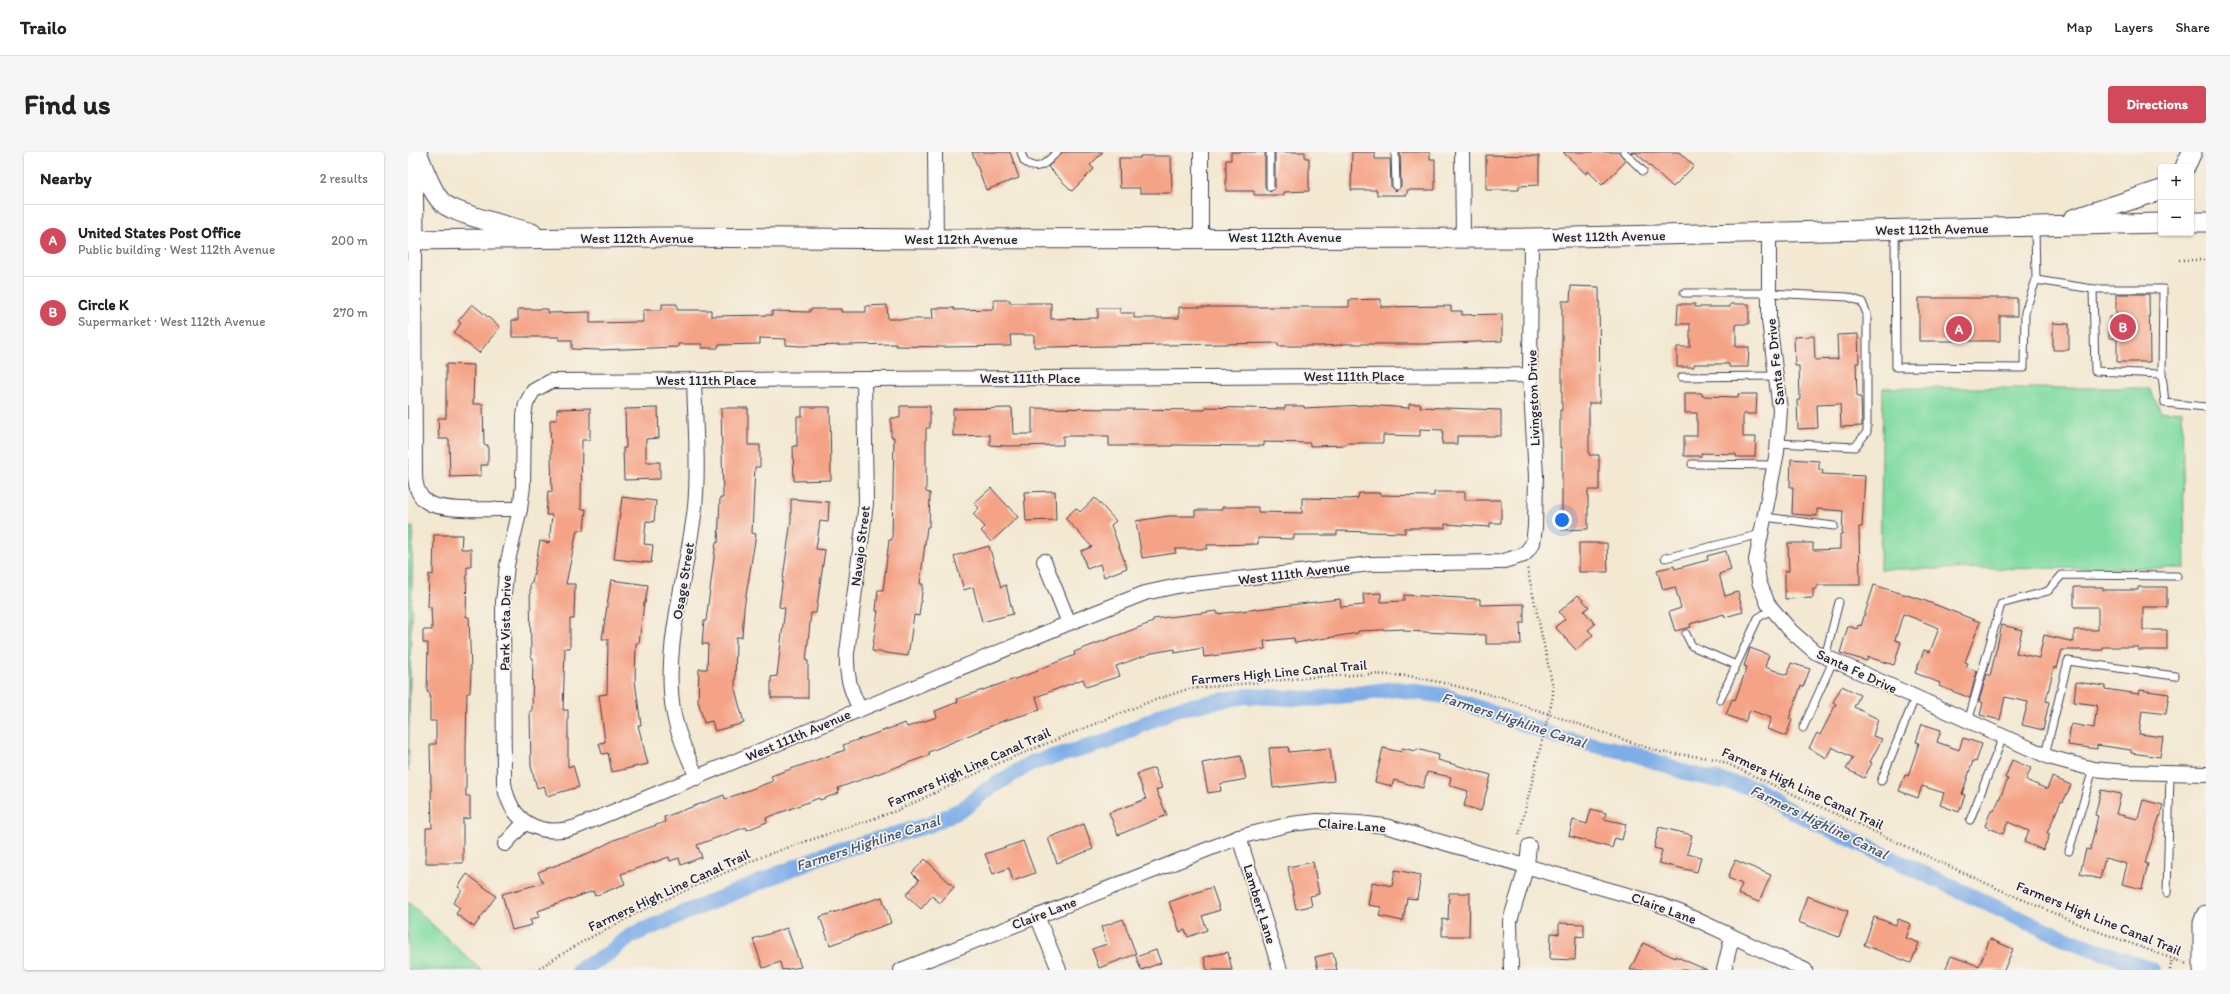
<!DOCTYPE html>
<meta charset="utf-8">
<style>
:root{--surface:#fff;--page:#f6f6f6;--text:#222;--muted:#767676;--line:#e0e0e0;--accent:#d1495b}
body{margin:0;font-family:Itim,sans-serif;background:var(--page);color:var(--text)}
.controls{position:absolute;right:12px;top:12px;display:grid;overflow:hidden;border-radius:4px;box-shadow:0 1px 3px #0004}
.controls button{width:36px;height:36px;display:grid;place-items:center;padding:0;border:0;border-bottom:1px solid var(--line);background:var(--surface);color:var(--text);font:20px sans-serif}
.you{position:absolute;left:1154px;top:368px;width:14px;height:14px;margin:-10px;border:3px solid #fff;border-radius:50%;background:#1a73e8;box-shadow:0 0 0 6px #1a73e833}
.badge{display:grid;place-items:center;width:26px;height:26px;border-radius:50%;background:var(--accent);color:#fff;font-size:13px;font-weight:700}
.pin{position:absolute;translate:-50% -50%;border:2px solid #fff;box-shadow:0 1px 4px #0006}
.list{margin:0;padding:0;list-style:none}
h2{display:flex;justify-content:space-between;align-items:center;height:52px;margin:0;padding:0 16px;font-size:17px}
h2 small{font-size:13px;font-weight:400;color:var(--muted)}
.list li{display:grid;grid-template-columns:26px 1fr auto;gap:12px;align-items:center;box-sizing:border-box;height:72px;padding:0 16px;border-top:1px solid var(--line)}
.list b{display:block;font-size:15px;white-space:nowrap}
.list p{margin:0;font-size:13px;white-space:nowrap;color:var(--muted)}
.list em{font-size:13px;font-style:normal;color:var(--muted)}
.map{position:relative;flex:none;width:1798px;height:818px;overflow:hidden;border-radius:4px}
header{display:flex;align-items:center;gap:24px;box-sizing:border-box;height:56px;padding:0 20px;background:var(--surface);border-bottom:1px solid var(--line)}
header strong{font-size:19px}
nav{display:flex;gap:22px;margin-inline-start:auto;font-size:14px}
.intro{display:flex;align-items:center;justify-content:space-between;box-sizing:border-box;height:96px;padding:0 24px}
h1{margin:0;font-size:28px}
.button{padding:10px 18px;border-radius:4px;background:var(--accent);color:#fff;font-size:14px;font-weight:700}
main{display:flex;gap:24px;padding:0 24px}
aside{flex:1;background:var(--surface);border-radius:4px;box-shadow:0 1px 3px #0004}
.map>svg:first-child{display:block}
.green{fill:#81dba2;stroke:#527e6e}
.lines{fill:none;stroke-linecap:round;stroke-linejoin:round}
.canal{stroke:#7eade8;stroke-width:16}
.building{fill:#f5a386}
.lane-casing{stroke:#414052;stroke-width:9}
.street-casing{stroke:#414052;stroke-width:16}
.secondary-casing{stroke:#414052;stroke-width:21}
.path{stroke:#414052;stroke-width:2.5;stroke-dasharray:1 3;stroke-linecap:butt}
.lane{stroke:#fff;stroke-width:7}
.street{stroke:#fff;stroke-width:14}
.secondary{stroke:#fff;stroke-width:19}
.labels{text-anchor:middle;stroke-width:3.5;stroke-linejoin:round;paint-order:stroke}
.street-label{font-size:14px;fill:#22223b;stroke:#f7f3e8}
.water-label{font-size:15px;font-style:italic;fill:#425378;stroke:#f7f3e8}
</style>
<header>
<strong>Trailo</strong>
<nav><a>Map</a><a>Layers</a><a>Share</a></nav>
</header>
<div class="intro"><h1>Find us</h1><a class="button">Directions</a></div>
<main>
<aside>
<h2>Nearby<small>2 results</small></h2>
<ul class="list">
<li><span class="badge">A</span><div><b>United States Post Office</b><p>Public building · West 112th Avenue</p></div><em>200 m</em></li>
<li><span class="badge">B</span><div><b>Circle K</b><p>Supermarket · West 112th Avenue</p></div><em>270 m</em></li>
</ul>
</aside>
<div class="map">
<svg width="1798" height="818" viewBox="0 0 1798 818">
<rect width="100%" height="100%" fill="#f7f3e8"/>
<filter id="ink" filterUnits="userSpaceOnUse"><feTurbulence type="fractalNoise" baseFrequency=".025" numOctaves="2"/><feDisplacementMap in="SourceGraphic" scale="8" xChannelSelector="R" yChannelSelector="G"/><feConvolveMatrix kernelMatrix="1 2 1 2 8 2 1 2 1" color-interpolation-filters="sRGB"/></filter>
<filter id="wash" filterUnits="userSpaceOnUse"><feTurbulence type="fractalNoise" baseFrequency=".012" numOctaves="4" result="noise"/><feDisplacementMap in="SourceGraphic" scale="16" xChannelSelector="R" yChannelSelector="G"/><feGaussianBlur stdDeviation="0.9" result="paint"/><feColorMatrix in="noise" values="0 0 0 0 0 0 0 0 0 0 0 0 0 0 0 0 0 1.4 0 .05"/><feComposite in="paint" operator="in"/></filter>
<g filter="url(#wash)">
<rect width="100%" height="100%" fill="#f3e8d1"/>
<g class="green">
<path d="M1475,236H1741L1753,260L1774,259L1777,416L1472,417Z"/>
<path d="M5,375L0,619V376Z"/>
<path d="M0,750L73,818H0Z"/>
</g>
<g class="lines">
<path class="canal" d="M171,818L197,804L224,783L421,701L521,673L555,657L577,639L623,611L698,590L767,557L838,544L907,547L987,537L1037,544L1153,586L1224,601L1282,622L1347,636L1375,655L1610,766L1669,791L1744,818"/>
</g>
<g id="blocks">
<g class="building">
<path d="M564,0H602L611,26L578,38Z"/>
<path d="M654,0H695L682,13L686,17L664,39L640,15Z"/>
<path d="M823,0H857V35L862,40L867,35V0H897V6H901V39L876,40V43H846V39H818V8H823Z"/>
<path d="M944,0H967V7H982L983,35L988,39L993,34L992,0H1022V7H1027V38H999V43H969V38H943Z"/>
<path d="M1155,0H1211L1218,9L1194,33L1180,19L1178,22Z"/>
<path d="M1223,0H1271L1286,14L1265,35L1227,0L1225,2Z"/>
<path d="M1078,3L1131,4V33L1111,34V38H1078Z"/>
<path d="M732,4H763L764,41H732V36H712L711,6H732Z"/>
<path d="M1163,134L1191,135L1192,251H1181V303H1191V338H1180V377L1154,378V296H1152V258H1154V149H1162Z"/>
<path d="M1708,142H1741L1742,210H1709V186H1701V165H1708Z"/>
<path d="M1511,146H1609V164H1592V189H1511Z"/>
<path d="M973,147V155L1043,154V159H1054V163L1094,162V189L1016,192H933V193L915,194H870V191L643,195H626V183H602L603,194L536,195L488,194V192L392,194L378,193V187L352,186V192L310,193V196H294V192H270V195L191,198L164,197V188H151V185H104V168H110V157H140V161L182,160V171L235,170V158H254V152H269V158H303V164L364,163V159L402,160V157H433V160H458V154L479,153L480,167H525L524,156H546V158L586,157V148H602V151H643V167L690,166V156H712V161H726V166H771V155H941V148Z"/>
<path d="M64,152L92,175L71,201L46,181L53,171L50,169Z"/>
<path d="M1270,152H1287V155H1322V152H1341V172H1328V195H1341L1340,215H1321V212H1286V215H1269V195H1282V172H1269Z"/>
<path d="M1645,171L1661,172V198H1645Z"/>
<path d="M1450,182L1451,211H1448L1449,245H1453L1454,274L1433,275L1432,252L1409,253L1410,276L1390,277L1389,248H1392L1391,214H1387L1386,185L1406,184L1407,208L1430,207L1429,183Z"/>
<path d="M38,212L66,213L65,252H75L76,293H80V313H73V324L42,325L41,287H31L30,266H38Z"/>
<path d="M1277,241H1294V244L1330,245V242H1349L1348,262H1335V285H1348L1347,305H1328V302L1293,301V304H1276V284H1289V261H1277Z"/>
<path d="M1001,252H1013L1012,255L1093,258V284H1049V292H1034L1035,278L1012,277V284L975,283V291H938V293L902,294V291L856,290V294L764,293V294H701V284H655V293L599,294L582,293V283L545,284V257L604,256L605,282H624V256L797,258V255L877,257V254H896V256L957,253L1001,256Z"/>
<path d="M492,254H522V276H518V340L522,341L521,375H519L512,432H515L511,464L506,463L500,504L464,499L470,459H468L470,438H475L481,388H484L486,285H483V266H492Z"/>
<path d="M394,255H422L423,328L386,329L385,294H389V264H394Z"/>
<path d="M182,256V288H174L173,357H178L176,378H169L158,432H167L166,467H162V496H157L155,558H160V615L165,613L171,635L139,644L136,634L129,636L123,614L122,559H124L125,506H123L122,431H124L132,389L141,391L144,363H138L140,339L144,340L142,268H149V257Z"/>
<path d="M250,256L251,286L238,287V310H252V327L216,328L215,296H218L217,257Z"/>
<path d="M313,256H340V293H352V315H347L344,381L348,382L336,456L334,485H328L327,537L336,571L307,579L304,569L296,571L290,549L291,517H299L300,492H294L296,469H298L308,390L310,391L312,346H315Z"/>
<path d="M1383,307L1411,309V318H1415L1414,322L1457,324L1454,375H1451L1452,433H1409V437H1405V446L1377,447V419H1381L1380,391H1405V398L1432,397V382H1434L1435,359L1409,357V364L1384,362L1385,335H1382Z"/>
<path d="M583,336L610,365L583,390L573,379L577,375L565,362L571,356L566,351Z"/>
<path d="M647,339L648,368L618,369L616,340Z"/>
<path d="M1026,340H1057V348H1093V371H1082V375L1037,372V376H997V381L929,379V383H886V387L850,386V392L799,393V397H767L768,401L734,406L728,369L760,364H787V358H814V355H850V360L894,361V346L940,347L950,346L951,341H973L972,343L1026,344Z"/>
<path d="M214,345L248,349L246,370L238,369L236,392L245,393L243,411L206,407Z"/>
<path d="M687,346L708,369L703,373L719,416L696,425L692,412L679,417L673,399L684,395L657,366L668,356L672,360Z"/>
<path d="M383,347L421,350L420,370L412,369L408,397L417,398L408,461H403L398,509H400V546H363V525L369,524L377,456L371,455L383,368Z"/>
<path d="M26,383H54L53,397H63V415H59L58,465H61L63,519L62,541H59L58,593V644H62V666L55,667V711H18V676H24L22,592H28V569H22V541L19,540L20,491H15V478H24L23,455H20L21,422L25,423Z"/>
<path d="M1171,391H1199L1200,420H1171Z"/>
<path d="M581,394L593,435L598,433L605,462L574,470L565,435L556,438L546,404Z"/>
<path d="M1318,399L1323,418L1311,422L1317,444L1330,440L1335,460L1317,465L1316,462L1282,472L1283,475L1267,479L1261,460L1273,456L1267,435L1255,438L1249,418L1266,414L1267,417L1300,408L1299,404Z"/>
<path d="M203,428L240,433L237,451H236L231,491H228L227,529L233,573H230L240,612L204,620L200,601L194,602L191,591L197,590L191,543L199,542L200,487H194Z"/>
<path d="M1466,433L1515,448L1572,470L1557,510L1560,511L1558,515L1569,519L1562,546L1531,534L1532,531L1507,521L1516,498L1522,500L1531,476L1506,466L1495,462L1487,488L1493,490L1486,513L1460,505L1459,509L1432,501L1440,474L1449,477L1450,473L1453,474Z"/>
<path d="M1666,435H1695V438H1730V435H1759V455H1735V478H1759V498H1730V495H1695V498H1654L1649,516L1646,515L1638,549L1641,550L1635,578L1614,573L1620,550L1597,545L1592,568L1572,563L1575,551L1571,549L1579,522L1582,524L1594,473L1614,478L1608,501L1631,506L1636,483L1666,490V478H1690V455H1666Z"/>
<path d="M973,441V450L996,449V443L1072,447V453L1116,452V471H1112L1113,492H1078V483L996,479V477L950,479V481L887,491L886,486L856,489L857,497L796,505L795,496L767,501V497L744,501L708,514L712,524L678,535L675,527L628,545L632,558L595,569L521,600L522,603L430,636L431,641L412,648L411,646L358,666L359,670L339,678L338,675L289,693L294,705L273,713L271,706L262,709L261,705L213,722L217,732L187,744L185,739L130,759L132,765L122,767L124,773L104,778L94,742L135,731L130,720L181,701L206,688L257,670L256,665L284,655L316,643L317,647L365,629L363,624L437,598L435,593L497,571L499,575L529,565L527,559L550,550L549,547L630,519L629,518L667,503L666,500L745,470V467L809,459V462L932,447L933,455L956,453L955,442Z"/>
<path d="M1170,443L1181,455L1176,459L1187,472L1180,478L1185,483L1168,498L1147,475L1157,467L1151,460Z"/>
<path d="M1342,496L1361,503L1357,515L1379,523L1383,511L1402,517L1395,535L1393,534L1381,567L1384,568L1378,584L1359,577L1363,566L1342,558L1337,570L1318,563L1324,547L1327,548L1339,515L1336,514Z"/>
<path d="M1668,530L1697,534V537L1731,542L1732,538L1761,542L1758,562L1734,559L1731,582L1755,585L1752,605L1723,601V598L1689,593V597L1660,593L1663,572L1686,576L1689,553L1666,550Z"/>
<path d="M1434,534L1452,543L1446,555L1470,567L1465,584L1474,587L1462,610L1464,611L1456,626L1438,617L1445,606L1424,595L1418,606L1401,596L1409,581L1412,583L1428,552L1425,550Z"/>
<path d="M1514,572L1533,578L1529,590L1551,598L1555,586L1574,592L1568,610L1565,609L1554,642L1557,643L1551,660L1532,653L1536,641L1514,634L1510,646L1491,639L1497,623L1500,624L1511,591L1508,590Z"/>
<path d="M880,595L881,600L922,596L926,629L865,636L861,596Z"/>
<path d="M975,596L993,600L994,596L1008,599L1009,597L1031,603L1030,608L1083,623L1073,659L1056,654L1060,639L1041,633L1043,625L1019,620L1015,636L986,628L984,634L967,630Z"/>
<path d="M833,604L838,627L812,632L813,639L800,641L794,611Z"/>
<path d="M1604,608L1623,616L1618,628L1639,637L1644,625L1663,633L1655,650L1653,649L1639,681L1642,682L1635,698L1616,690L1621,679L1600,670L1595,682L1577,674L1583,658L1586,659L1600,627L1597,626Z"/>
<path d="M746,616L754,636L748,638L759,663L710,683L701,661L738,647L729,622Z"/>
<path d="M1693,638L1713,642L1708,662L1730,667L1735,648L1755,653L1737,711L1740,712L1734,737L1714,732L1719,712L1697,706L1692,727L1672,722L1678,697L1682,698L1690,664L1687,663Z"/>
<path d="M1183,657L1198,661L1196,667L1218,672L1214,688L1207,686L1204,696L1161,684L1165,668L1179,672Z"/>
<path d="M676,672L685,697L649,711L640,686Z"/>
<path d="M1251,675L1284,683L1279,702L1293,705L1289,720L1251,711L1254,698L1246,696Z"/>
<path d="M615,689L627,721L605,729L601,716L585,722L577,702Z"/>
<path d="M517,707L546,735L532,751L524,744L513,757L498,743L511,728L504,721Z"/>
<path d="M1327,708L1363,723L1351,750L1330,742L1334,732L1320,726Z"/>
<path d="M905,710L911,742L902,744L904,754L888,757L880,715Z"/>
<path d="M987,718L1013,723L1009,747L999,746L995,769L971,764L973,755L960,753L964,730L984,734Z"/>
<path d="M59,722L88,744L66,775L48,762L52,756L45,751L54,738L50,735Z"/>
<path d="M804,735L812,758L794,764L799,778L780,785L777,778L772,780L761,750Z"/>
<path d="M1041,741H1062L1061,784H1034V767L1040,768Z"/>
<path d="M1399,744L1440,759L1431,785L1390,770Z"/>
<path d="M474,745L483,771L422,793L412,765Z"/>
<path d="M1466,765L1488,773L1490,767L1503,772L1498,786L1511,791L1503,811L1456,793Z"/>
<path d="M715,767L728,802L691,816L684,797L699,792L693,775Z"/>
<path d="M1151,771L1176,772V785L1168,784L1167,808L1142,807L1143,781L1151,782Z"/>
<path d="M379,776L393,815L374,818L372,810L355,816L345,787Z"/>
<path d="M1582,787L1605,797L1596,818H1537L1543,804L1571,814Z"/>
<path d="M1235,791L1267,806V804L1299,818H1222Z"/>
<path d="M748,798L753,811L733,818L728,805Z"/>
<path d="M820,800L824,818H799L796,805Z"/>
<path d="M925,801L929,818H910L907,805Z"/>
</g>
</g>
</g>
<g filter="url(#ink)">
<use href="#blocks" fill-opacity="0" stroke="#414052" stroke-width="1"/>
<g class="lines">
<defs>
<g id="lane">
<path d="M613,0L616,9C630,21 638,11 649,0"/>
<path d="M862,0V35"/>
<path d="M987,0L988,34"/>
<path d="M1216,0L1235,19"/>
<path d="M1487,78L1488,215L1616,216L1617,160L1628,128L1627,75"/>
<path d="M1628,128L1685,137H1755L1754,222L1757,251L1798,255"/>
<path d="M1685,137L1687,219L1754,222"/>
<path d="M1276,141H1361L1440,145L1454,150L1459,162V280L1447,295L1370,291"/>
<path d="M1274,225L1368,224"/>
<path d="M1284,312L1367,313"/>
<path d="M1357,365L1426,374"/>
<path d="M1257,406L1353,382"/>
<path d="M1278,482L1284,494L1328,513"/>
<path d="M1417,505L1431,450"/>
<path d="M1312,548L1350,466L1364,457"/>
<path d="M1560,570L1593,452L1640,439L1654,423L1769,424"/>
<path d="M1395,576L1425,509"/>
<path d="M1637,603L1660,509L1767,524"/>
<path d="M1473,629L1507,546"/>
<path d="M1562,668L1595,585"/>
<path d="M1661,699L1685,617"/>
<path d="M1759,741L1762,621"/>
</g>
<g id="street">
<path d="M527,0L528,87"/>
<path d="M793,0V86"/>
<path d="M1054,0L1055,84"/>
<path d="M1361,80V168L1372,258L1369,300L1348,408L1351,430L1360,452L1383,479L1407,500L1641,605L1685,617L1718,620L1798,622"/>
<path d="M6,88L7,325C8,335 10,344 19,350C35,361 91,356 112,357"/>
<path d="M1122,223L143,229L125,239L118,252L116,264L115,334L112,357L99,413L95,450L96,631C102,670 131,686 168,675L661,471L737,441L774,433L963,412L1092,410L1116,403L1125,391L1127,375L1128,324L1122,223L1123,86"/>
<path d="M286,227C287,269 291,313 287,355C280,420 253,499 266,563C270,585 281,606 289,626"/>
<path d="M636,409L661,471"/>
<path d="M452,557C442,538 438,523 439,501L458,351L456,227"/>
<path d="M831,685L872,818"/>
<path d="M97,692L117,670"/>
<path d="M629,764L651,818"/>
<path d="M493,818L831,685L883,672L909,669L951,671L977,674L1244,750L1272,760L1397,818"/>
<path d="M1103,818L1102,769L1119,713L1121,694"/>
<path d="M1316,818L1324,785"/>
</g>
<g id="secondary">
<path d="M5,0L6,88"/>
<path d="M9,0C15,14 24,43 36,52C50,63 104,75 124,81"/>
<path d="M1777,15L1784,0"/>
<path d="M1665,67L1753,38"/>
<path d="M1783,70H1798"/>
<path d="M0,88L256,85L528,87L1123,86L1753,71"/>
<path d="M1795,818V771L1798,763"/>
</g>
</defs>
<use href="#lane" class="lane-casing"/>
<use href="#street" class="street-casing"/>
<use href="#secondary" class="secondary-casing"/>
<g class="path">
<path d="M1771,108H1798"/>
<path d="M1111,683L1145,544V535L1119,415"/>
<path d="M128,818L174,790L235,758L298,729L358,703L488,659L593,610L738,551L780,537L906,525L963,522L1002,524L1040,532L1091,545L1252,600L1309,607L1597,740L1678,775L1779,812"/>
<path d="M1762,818L1764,806"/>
</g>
<use href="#lane" class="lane"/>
<use href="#street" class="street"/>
<use href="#secondary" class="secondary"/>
</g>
</g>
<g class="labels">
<g class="street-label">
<text transform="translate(1524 77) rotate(-1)" y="5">West 112th Avenue</text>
<text transform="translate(1201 84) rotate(-1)" y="5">West 112th Avenue</text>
<text x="877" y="90">West 112th Avenue</text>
<text x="229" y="91">West 112th Avenue</text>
<text x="553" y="92">West 112th Avenue</text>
<text transform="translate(1367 210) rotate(-96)" y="5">Santa Fe Drive</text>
<text x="946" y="229">West 111th Place</text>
<text x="622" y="231">West 111th Place</text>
<text x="298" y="233">West 111th Place</text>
<text transform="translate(1125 246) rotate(-92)" y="5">Livingston Drive</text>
<text transform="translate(452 394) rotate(-83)" y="5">Navajo Street</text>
<text transform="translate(886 421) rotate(-7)" y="5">West 111th Avenue</text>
<text transform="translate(275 429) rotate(-81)" y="5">Osage Street</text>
<text transform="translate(97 471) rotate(-89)" y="5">Park Vista Drive</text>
<text transform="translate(1449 519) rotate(25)" y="5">Santa Fe Drive</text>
<text transform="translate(871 520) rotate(-5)" y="5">Farmers High Line Canal Trail</text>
<text transform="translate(390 583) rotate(-23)" y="5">West 111th Avenue</text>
<text transform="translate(561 615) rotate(-24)" y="5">Farmers High Line Canal Trail</text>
<text transform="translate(1395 636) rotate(25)" y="5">Farmers High Line Canal Trail</text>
<text transform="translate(944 673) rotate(4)" y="5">Claire Lane</text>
<text transform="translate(261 738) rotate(-25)" y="5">Farmers High Line Canal Trail</text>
<text transform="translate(852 752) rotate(73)" y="5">Lambert Lane</text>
<text transform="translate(1256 756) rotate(20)" y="5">Claire Lane</text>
<text transform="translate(636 761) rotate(-21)" y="5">Claire Lane</text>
<text transform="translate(1691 766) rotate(22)" y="5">Farmers High Line Canal Trail</text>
</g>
<g class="water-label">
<text transform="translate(1106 568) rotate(18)" y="5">Farmers Highline Canal</text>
<text transform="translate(1411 670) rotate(26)" y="5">Farmers Highline Canal</text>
<text transform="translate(460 691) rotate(-18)" y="5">Farmers Highline Canal</text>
</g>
</g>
</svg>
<div class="controls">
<button>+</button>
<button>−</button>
</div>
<div class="you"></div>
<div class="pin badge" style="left:1551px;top:177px">A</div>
<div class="pin badge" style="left:1715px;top:175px">B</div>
</div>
</main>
